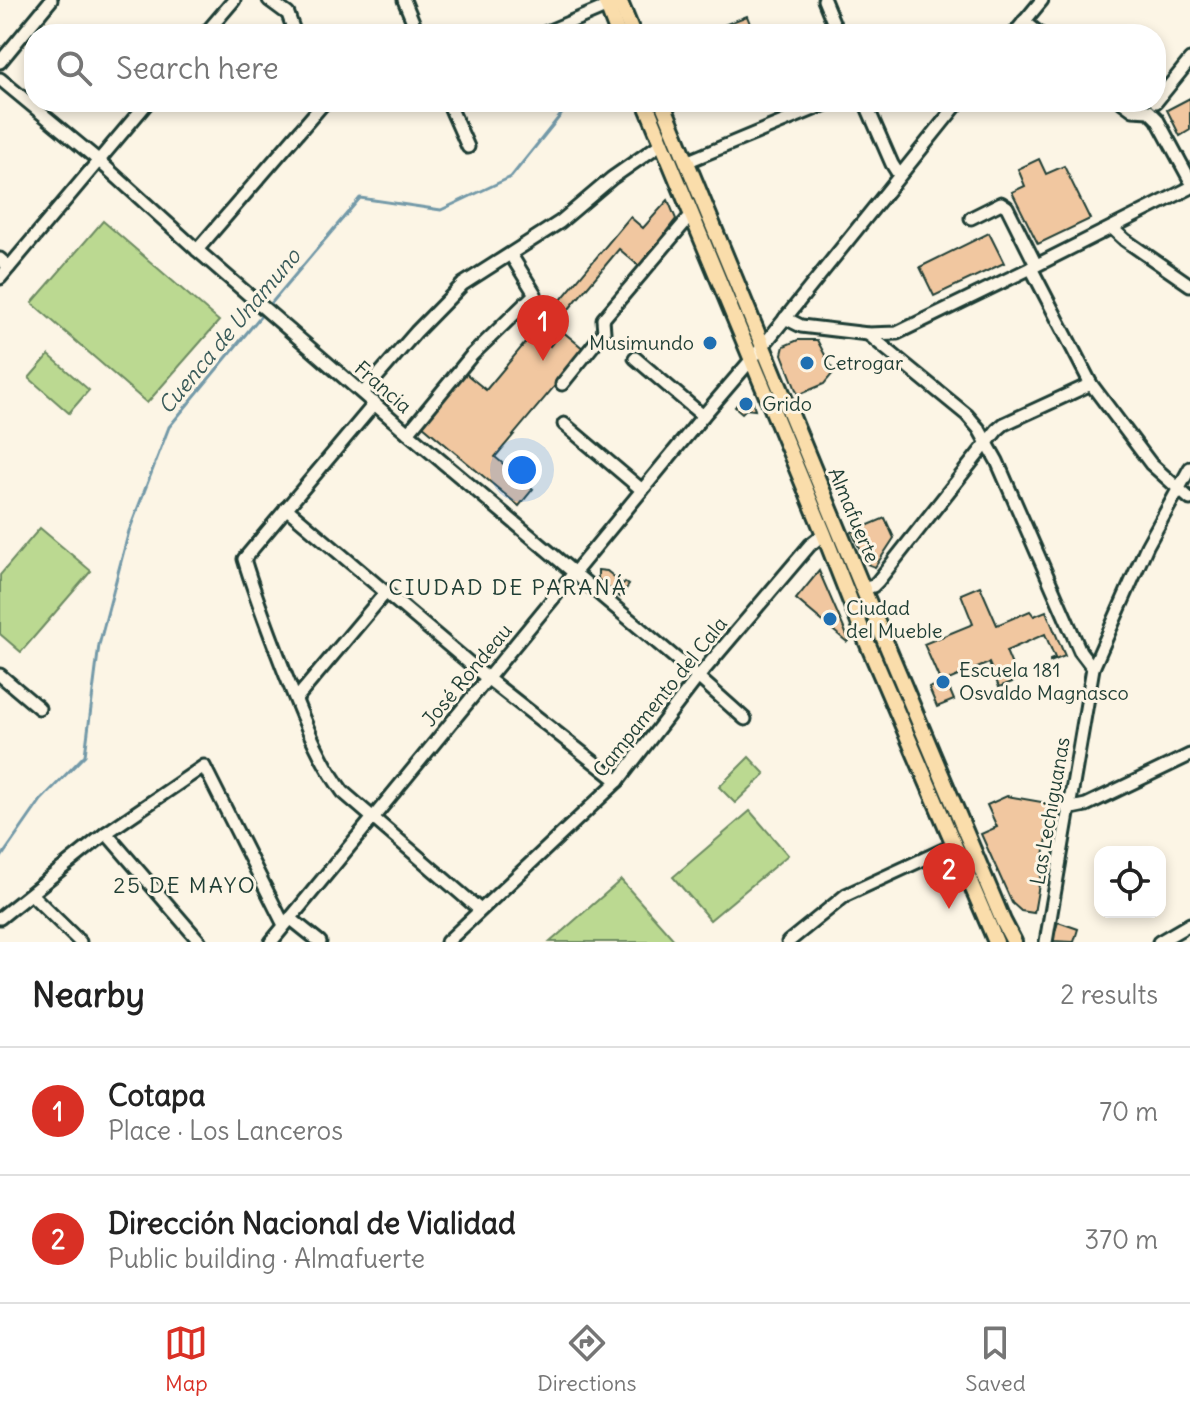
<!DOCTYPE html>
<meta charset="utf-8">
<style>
:root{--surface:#fff;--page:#f6f6f6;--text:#222;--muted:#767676;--line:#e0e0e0;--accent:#d93025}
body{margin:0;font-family:Delius,sans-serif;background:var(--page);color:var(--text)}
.controls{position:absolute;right:24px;bottom:24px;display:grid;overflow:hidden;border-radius:16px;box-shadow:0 4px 12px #0003}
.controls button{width:72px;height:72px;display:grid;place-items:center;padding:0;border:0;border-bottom:2px solid var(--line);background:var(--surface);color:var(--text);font:40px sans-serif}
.you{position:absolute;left:522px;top:470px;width:28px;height:28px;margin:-20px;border:6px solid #fff;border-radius:50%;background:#1a73e8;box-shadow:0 0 0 12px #1a73e833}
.badge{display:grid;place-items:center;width:52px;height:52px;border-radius:50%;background:var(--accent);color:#fff;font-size:26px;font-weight:700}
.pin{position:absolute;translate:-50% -66px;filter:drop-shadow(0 2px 4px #0008)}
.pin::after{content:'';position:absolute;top:42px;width:28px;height:24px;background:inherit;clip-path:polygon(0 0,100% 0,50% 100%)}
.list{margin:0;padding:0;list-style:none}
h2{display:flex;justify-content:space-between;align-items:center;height:104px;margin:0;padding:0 32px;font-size:34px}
h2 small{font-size:26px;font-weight:400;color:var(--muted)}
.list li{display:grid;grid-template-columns:52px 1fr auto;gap:24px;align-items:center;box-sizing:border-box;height:128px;padding:0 32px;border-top:2px solid var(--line)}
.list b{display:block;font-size:30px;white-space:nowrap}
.list p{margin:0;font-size:26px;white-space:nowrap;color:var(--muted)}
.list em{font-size:26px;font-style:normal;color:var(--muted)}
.icon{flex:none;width:44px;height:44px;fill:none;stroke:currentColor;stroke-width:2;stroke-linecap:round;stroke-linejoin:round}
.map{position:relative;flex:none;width:1190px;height:942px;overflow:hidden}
.search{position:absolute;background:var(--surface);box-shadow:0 4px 12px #0003;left:24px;right:24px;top:24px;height:88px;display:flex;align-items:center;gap:20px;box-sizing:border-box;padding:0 28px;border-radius:32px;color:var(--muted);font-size:30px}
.sheet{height:360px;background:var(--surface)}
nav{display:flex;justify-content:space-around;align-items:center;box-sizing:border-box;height:112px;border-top:2px solid var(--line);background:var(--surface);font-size:22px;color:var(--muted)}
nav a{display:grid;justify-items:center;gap:4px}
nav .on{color:var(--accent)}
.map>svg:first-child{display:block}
.green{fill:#bbd991;stroke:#6d8b62;stroke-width:2}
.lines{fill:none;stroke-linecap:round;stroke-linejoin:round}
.stream{stroke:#7399a8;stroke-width:3}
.building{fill:#f1c7a0;stroke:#1f3d34;stroke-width:2}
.minor-casing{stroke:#1f3d34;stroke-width:17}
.major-casing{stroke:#1f3d34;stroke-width:20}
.minor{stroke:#fcf5e5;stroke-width:11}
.major{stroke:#faddab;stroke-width:14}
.poi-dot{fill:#1f6fb2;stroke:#fcf5e5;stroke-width:3}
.labels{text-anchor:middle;stroke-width:6;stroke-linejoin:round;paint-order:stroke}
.poi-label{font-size:20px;fill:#1f3d34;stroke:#fcf5e5;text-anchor:start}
.street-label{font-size:20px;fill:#1f3d34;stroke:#fcf5e5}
.water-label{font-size:22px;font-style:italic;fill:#3b5c5b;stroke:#fcf5e5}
.neighbourhood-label{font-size:22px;letter-spacing:2px;fill:#1f3d34;stroke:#fcf5e5}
</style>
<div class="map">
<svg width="1190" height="942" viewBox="0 0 1190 942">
<rect width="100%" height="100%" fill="#fcf5e5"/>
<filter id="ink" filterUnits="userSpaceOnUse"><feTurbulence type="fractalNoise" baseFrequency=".0125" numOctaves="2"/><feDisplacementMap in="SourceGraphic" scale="16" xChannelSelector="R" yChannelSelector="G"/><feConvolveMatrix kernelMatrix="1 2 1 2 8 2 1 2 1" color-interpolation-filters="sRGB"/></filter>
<g filter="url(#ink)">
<g class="green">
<path d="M103,221L219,321L147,403L32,303Z"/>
<path d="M49,355L89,390L69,413L29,378Z"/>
<path d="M40,528L91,571L21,652L0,634V575Z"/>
<path d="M749,757L765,774L735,803L719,787Z"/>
<path d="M750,811L788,855L710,920L673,877Z"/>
<path d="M621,880L676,942H550Z"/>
</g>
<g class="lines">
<g class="stream">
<path d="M269,306L360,198L441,210L511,177L568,106L574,102"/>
<path d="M0,859L41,800L85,755L99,645L129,531L169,427L264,312"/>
</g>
</g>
<g class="building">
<path d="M747,16L754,34H701Z"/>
<path d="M1190,98V130L1180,136L1167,110Z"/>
<path d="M1039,159L1046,174L1064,166L1090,219L1038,244L1012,192L1025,186L1018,169Z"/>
<path d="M668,200L676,219L639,266L619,249L543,340L550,346L562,331L585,350L495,457L533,489L519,506L422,425L465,373L486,390L630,217L643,228Z"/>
<path d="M989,233L1004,263L934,296L920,267Z"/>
<path d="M798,340H817L834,372L824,384L798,395L782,354L784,346Z"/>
<path d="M752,398L755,410L746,409L742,413L735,407L741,400Z"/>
<path d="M885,518L894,538L875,567L867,564L852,532Z"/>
<path d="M598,570L607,571L623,584L625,582L629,585L620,597L598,579Z"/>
<path d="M819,571L849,640L847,642L796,599Z"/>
<path d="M980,586L997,625L1030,611L1034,616L1046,611L1065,656L1050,662V660L1055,658L1045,634L1006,651L1018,680L999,687L989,663L946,681L954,700L937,707L929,688L941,683L924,644L973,624L961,594Z"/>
<path d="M1007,796L1053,804L1034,913L1021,911L1012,903L981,834L997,827L987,805Z"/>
<path d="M1058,922L1078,929L1074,942L1052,941Z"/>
</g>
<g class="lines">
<defs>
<g id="minor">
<path d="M269,0L288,14L295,34"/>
<path d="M404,0L418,34"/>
<path d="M824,0L838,34"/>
<path d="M1024,21L1040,34"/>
<path d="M205,34L234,0"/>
<path d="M542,34L608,6"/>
<path d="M1014,34L1042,0"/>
<path d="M0,62L51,0"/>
<path d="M0,79L98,160L197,250L408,433L698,677L745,719"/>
<path d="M448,102L468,147"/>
<path d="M865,102L892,164L899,175"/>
<path d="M1122,102L1133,110L1149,111L1157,119L1190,180"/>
<path d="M1156,102L1190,60"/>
<path d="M686,162L831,102"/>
<path d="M971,218L1001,203L1007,207L1036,265"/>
<path d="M1112,228L1125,240L1190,285"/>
<path d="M197,250L323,104L327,102"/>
<path d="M0,259L9,267"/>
<path d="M1031,268L1091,384L1151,464L1190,499"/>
<path d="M0,278L148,102"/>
<path d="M785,318L801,326L868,334L897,333L1031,268L1190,188"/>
<path d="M868,334L967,415L979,429L997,461L1080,651L1093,668"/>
<path d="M635,358L703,416"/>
<path d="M562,384L604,332L603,319L692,214"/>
<path d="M363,393L416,332L463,284L560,222L612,178L662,143"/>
<path d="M375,403L244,559C256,599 271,637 286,676C302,715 317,757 343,792L480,910"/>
<path d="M564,424L642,490"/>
<path d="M408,433L472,355L535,294L511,255"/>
<path d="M286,508L487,678L618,781"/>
<path d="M863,589L873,586L878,581L997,430L1004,424L1091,384"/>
<path d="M0,675L39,708"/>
<path d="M296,699L386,592"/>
<path d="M1067,809L1086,805L1190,755"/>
<path d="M106,833L200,942"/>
<path d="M31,894L80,942"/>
<path d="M0,918L106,833L204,766L284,925"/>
<path d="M290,918L320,942"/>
<path d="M271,942L703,416L763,346L959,102"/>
<path d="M447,942L618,781L698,677L810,545L824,534"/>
<path d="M788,942L846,895L954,845"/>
<path d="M1046,942L1093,668L1147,546L1190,468"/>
<path d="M1159,942L1190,924"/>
</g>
<g id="major">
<path d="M605,0L618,34"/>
<path d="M619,0L633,34"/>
<path d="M645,102L824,534L863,633L996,942"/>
<path d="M662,102L863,589L1003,921L1014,942"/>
</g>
</defs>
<use href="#minor" class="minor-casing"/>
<use href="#major" class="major-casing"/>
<use href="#minor" class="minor"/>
<use href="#major" class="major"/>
</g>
</g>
<g class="poi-dot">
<circle cx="710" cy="343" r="8"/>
<circle cx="807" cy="363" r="8"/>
<circle cx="746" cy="404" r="8"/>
<circle cx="830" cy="619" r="8"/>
<circle cx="943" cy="682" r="8"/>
</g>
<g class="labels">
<g class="poi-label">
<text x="694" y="350" text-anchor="end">Musimundo</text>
<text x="823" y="370">Cetrogar</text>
<text x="762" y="411">Grido</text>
<text x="846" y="615">Ciudad<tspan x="846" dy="23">del Mueble</tspan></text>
<text x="959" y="677">Escuela 181<tspan x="959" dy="23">Osvaldo Magnasco</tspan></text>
</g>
<g class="street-label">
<text transform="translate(383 387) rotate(41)" y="7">Francia</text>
<text transform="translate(854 515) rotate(67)" y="7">Almafuerte</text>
<text transform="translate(467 675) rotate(-50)" y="7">José Rondeau</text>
<text transform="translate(660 697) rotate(-51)" y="7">Campamento del Cala</text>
<text transform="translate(1050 811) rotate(-80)" y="7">Las Lechiguanas</text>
</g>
<g class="water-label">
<text transform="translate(229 331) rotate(-50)" y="8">Cuenca de Unamuno</text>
</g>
<g class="neighbourhood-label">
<text x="508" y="595">CIUDAD DE PARANÁ</text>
<text x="185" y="893">25 DE MAYO</text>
</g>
</g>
</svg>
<div class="controls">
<button><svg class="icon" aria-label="locate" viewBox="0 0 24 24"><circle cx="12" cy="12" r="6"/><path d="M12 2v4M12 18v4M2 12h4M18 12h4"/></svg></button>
</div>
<div class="you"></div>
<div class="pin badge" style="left:543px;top:361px">1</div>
<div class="pin badge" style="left:949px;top:909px">2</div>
<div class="search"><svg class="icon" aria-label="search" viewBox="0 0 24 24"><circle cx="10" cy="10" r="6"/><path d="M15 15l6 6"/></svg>Search here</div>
</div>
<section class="sheet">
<h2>Nearby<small>2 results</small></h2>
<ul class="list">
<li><span class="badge">1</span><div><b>Cotapa</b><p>Place · Los Lanceros</p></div><em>70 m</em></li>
<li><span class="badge">2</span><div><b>Dirección Nacional de Vialidad</b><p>Public building · Almafuerte</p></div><em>370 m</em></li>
</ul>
</section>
<nav>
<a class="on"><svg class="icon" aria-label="map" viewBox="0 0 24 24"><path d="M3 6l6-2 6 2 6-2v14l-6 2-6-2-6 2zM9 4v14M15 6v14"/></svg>Map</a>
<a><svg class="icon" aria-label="directions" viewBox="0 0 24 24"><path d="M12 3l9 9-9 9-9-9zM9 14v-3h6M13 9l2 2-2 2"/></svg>Directions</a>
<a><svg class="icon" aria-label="saved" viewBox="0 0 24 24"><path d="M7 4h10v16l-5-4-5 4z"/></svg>Saved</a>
</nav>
